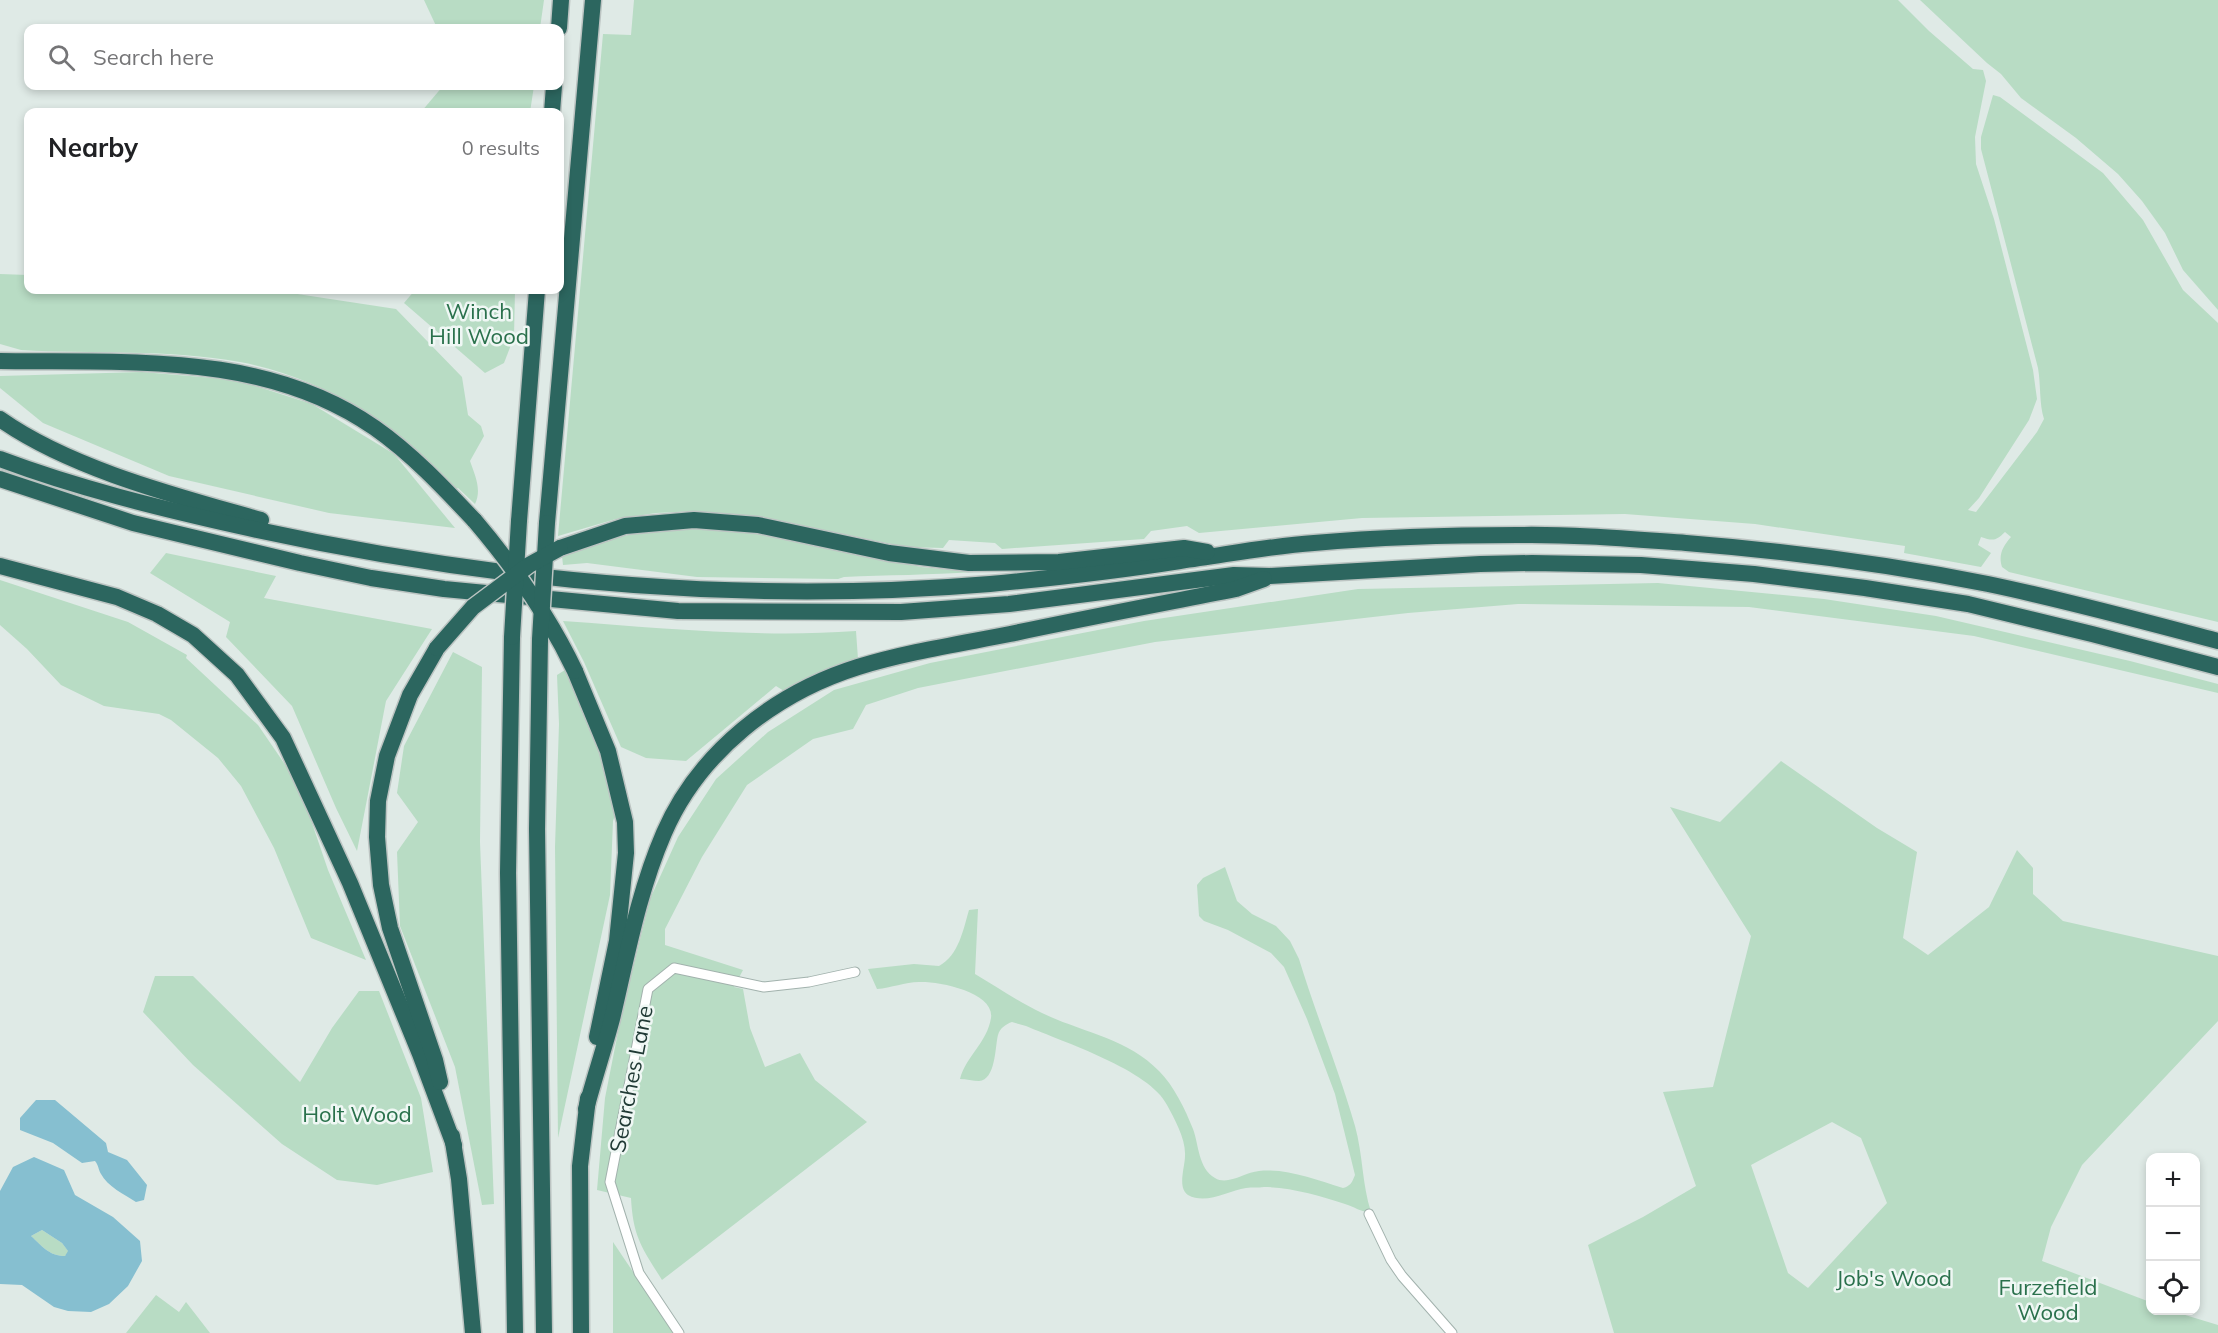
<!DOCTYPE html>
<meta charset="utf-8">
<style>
:root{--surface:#fff;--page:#f2f2f2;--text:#202124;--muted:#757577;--line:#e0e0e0}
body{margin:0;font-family:Mulish,sans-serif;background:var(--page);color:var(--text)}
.controls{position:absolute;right:18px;bottom:18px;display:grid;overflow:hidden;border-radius:12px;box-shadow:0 3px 9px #0003}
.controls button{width:54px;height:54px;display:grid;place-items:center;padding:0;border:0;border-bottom:2px solid var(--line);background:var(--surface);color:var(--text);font:30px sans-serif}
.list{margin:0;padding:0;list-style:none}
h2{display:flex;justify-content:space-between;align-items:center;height:78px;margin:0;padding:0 24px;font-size:26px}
h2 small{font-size:20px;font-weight:400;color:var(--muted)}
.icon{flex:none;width:33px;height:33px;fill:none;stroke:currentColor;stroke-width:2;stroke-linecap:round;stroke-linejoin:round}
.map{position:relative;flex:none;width:2218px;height:1333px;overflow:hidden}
.search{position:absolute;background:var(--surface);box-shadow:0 3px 9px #0003;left:24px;top:24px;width:540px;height:66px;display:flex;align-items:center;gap:15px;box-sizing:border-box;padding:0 21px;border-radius:12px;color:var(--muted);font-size:22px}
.panel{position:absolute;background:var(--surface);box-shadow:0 3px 9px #0003;left:24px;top:108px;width:540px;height:186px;border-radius:12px}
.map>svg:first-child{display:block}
.green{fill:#b8dcc4;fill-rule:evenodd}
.water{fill:#86bfd0;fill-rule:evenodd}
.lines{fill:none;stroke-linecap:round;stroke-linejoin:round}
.minor-casing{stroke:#a2b2ad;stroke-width:11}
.motorway-casing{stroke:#bcc4c2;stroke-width:19}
.minor{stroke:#fff;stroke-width:9}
.motorway{stroke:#2c665f;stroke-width:16}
.motorway-bridge-casing{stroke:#bcc4c2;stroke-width:19;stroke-linecap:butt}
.motorway-bridge{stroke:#2c665f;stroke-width:16}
.labels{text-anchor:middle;stroke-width:5;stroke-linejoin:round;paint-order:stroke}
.park-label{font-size:22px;fill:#2a714c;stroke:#eff7f4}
.street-label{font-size:22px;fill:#203a35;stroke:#eff7f4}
</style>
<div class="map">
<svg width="2218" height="1333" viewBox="0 0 2218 1333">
<rect width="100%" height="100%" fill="#dfeae6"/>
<g class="green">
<path d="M424,0H544L540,28H437Z"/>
<path d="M634,0H1898L1929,31L1973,69L1983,70L1986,81L1975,137L1976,164L1994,219L2033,370L2037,399L2029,420L1979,498L1968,510L1976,512L2037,432L2044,419C2039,403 2041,385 2038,368L1981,149V137L1993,95L2000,97L2103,173L2143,220L2183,290L2218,323V622L2009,572L2002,567C1998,555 2003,546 2011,537L2005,532C1996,541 1993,541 1981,537L1978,545L1991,553L1981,567L1904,553L1905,546L1755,524L1625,514L1362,518L1199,533L1187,526L1151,531L1144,539L1002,549L995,543L949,540L943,548L906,547L761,517L695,511L656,513L616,519L558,536L603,34L631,35Z"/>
<path d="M1920,0H2218V310L2183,270L2165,233L2142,201L2118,174L2076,138L2021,98L2001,74L1987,63Z"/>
<path d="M443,86H534L530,112H421Z"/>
<path d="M0,274L28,275V290H271L396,309L462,377L468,415L481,426L484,436L470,461C475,475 482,490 475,504L458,488L456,489C397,426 326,378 240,362C168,349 94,354 21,350L0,344Z"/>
<path d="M415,290H515L514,337L504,363L485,373L404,303Z"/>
<path d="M142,372L237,380L312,404L394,454L455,528L329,513L169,476L43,423L0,388V376Z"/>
<path d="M672,528H708L753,532L921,567L974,572C930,575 887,575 844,577L838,579L697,577L587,563L563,565L562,556C597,540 633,533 672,528Z"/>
<path d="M166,553L276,576L264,598L432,629L386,701L357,851L336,808L292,706L226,637L230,622L150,573Z"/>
<path d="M0,580L128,622L187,655L186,658L258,725L299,785L328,870L366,960L311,938L274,848L241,786L218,758L171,720L159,714L104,706L61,685L27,649L0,625Z"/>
<path d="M1658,583L1824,599L1936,616L2130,661L2218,684V693L1974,636L1749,607L1518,604L1408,613L1155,642L918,688L866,705L853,729L813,739L747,785L702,857L665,929V945L743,970L734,987L743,989L750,1028L765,1067L800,1053L815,1080L867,1122L662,1280C642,1248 633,1237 631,1198L597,1190L605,1098L621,1017L650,899L678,837L716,779L768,732L834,690L930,663L1144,621L1358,589Z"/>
<path d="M563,621C661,628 758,638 856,631L858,659L810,677L784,691L776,686L686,761L646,758L621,747L584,662Z"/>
<path d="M453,652L482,667L480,842L494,1204L482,1205L455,1067L400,926L397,852L418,822L397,793L404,746Z"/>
<path d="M565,670L589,721L605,767L615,815L613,821L610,895L558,1138L555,847L559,724L557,675Z"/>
<path d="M1781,761L1877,828L1917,852L1903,938L1928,955L1989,907L2017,850L2033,868V894L2063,921L2218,956V1021L2082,1165L2051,1227L2042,1261L2150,1302V1310L2172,1311L2218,1325V1333H1614L1588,1245L1643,1217L1696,1186L1663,1092L1713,1087L1751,936L1670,807L1720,822ZM1832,1122L1861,1138L1887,1203L1808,1288L1788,1273L1751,1165Z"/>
<path d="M1225,867L1237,901L1252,914L1276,926L1290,941L1299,959C1316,1015 1339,1070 1355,1126C1363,1155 1362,1184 1371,1212C1360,1212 1355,1207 1345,1204C1321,1196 1290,1187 1264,1187C1258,1188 1252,1187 1246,1188C1228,1191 1206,1205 1188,1195C1177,1188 1185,1167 1185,1156C1186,1139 1175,1120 1167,1105C1150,1070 1063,1042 1026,1026L1012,1022C1006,1024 1000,1028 998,1035C995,1046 996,1080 979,1081C973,1081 966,1079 960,1079C966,1056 987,1043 991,1018C995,992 938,981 919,982C905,982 891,988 877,989L868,969L914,964L939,966C959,955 963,930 969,910L978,909L975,974C997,987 1019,1002 1042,1013C1081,1032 1127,1038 1159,1071C1174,1086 1185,1109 1193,1129C1199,1145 1198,1168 1215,1178C1228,1186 1245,1172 1259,1171C1287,1168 1316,1180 1343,1188C1351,1186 1352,1182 1355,1175L1335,1094L1307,1019L1284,967L1271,953L1228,930L1204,921L1199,916L1197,885L1203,878Z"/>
<path d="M155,976H193L300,1082L332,1028L359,991H379L421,1098L433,1172L377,1185L337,1180L282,1144L193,1065L143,1012Z"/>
<path d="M42,1230L62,1243L69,1252L65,1256C49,1256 42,1246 31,1236Z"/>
<path d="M613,1242L674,1333H613Z"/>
<path d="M156,1295L179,1312L186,1302L210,1333H126Z"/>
</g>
<g class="water">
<path d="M36,1100H55L106,1143L108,1152L127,1160L147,1185L144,1200L136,1202C125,1195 107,1186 101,1174C98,1169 99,1166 95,1161L82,1163L53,1143L20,1130V1118Z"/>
<path d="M34,1157L64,1170L75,1195L113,1217L140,1241L142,1261L128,1286L109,1304L91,1312L68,1311L54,1307L22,1285L0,1284V1191L13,1167ZM42,1230L62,1243L68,1251L65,1256C49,1256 42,1246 31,1236Z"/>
</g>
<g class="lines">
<defs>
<g id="minor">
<path d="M1369,1214L1391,1260L1402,1276L1452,1333"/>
<path d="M679,1333L639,1273L610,1182L648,989L674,968L764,987L809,982L855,972"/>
</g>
<g id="motorway">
<path d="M559,28L561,0"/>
<path d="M552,112L554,86"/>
<path d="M0,361C127,363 265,351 375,428C412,454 443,487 475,521"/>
<path d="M0,419C71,469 177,496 261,520"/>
<path d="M0,459C77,488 159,508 239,526C486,581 737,605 990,584C1053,578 1117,571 1180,561C1225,555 1269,546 1314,543C1382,537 1450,535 1517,535C1573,534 1630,539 1686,543C1787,551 1888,564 1988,584C2065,600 2142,621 2218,641"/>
<path d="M0,479L133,523L300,563L371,578L444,589L678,611L901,612L1009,604L1234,575L1270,576L1480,564L1532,563L1641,565L1754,574L1865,588L1968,604L2092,634L2218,667"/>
<path d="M519,521L537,290"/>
<path d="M547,523L593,0"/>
<path d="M560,548L625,526L694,520L758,525L889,553L969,563L1059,562L1184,548L1207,552"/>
<path d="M0,566L117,597L157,614L193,635L237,675L283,738L350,883L420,1054L454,1145"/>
<path d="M512,637L508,873L515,1333"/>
<path d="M540,639L537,829L544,1333"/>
<path d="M437,648L410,695L387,756L378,801L377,837L381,885L390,928L435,1060L440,1082"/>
<path d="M575,671L608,751L625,822L626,853L617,941L597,1037"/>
<path d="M586,1109C594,1079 604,1049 612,1019C627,956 638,893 664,833C699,752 775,693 858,667C907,652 959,644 1010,634C1085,618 1160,604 1236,589L1264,579"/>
<path d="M452,1136L459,1179L473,1333"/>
<path d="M581,1333L580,1166L588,1098"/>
</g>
</defs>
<use href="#minor" class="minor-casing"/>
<use href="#motorway" class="motorway-casing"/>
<use href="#minor" class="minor"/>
<use href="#motorway" class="motorway"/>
<defs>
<g id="motorway-bridge">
<path d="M475,521C514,567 549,616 575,671"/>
<path d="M512,637L519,521"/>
<path d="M540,639L547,523"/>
<path d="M437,648L473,607L529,565L560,548"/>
</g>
</defs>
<use href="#motorway-bridge" class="motorway-bridge-casing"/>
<use href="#motorway-bridge" class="motorway-bridge"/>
</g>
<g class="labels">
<g class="park-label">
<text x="479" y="319">Winch<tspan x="479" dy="25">Hill Wood</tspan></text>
<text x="357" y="1122">Holt Wood</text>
<text x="1894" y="1286">Job's Wood</text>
<text x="2048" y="1295">Furzefield<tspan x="2048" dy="25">Wood</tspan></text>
</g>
<g class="street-label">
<text transform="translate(631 1079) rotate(-79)" y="8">Searches Lane</text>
</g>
</g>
</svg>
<div class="controls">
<button>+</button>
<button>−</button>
<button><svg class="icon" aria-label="locate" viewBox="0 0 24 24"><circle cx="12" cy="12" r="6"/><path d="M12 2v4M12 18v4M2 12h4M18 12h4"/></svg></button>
</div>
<div class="search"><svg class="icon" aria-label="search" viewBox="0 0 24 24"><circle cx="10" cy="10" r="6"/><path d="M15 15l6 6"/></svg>Search here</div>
<section class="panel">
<h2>Nearby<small>0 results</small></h2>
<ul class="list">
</ul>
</section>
</div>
